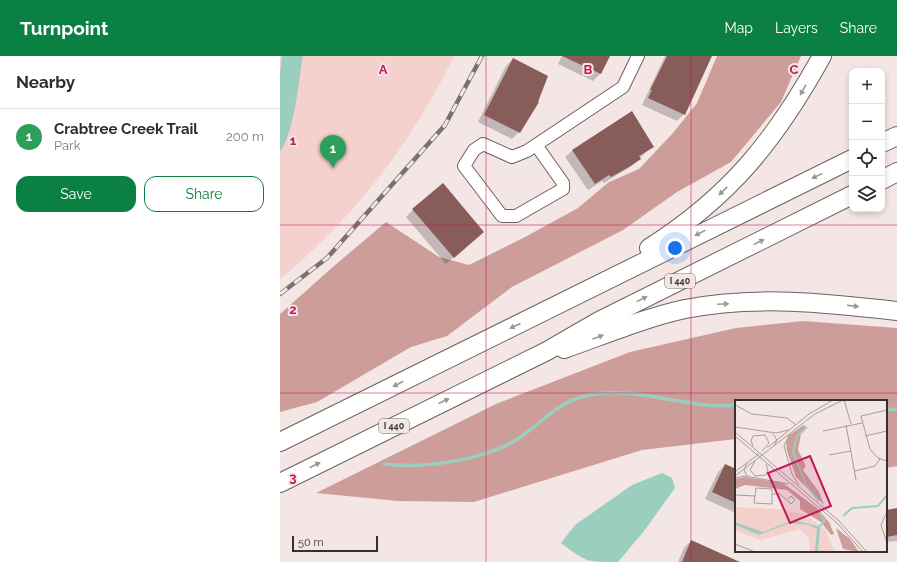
<!DOCTYPE html>
<meta charset="utf-8">
<style>
:root{--surface:#fff;--page:#f7f7f7;--text:#2b2b33;--muted:#7c7c81;--line:#e1e1e2;--accent:#0b8043}
body{margin:0;font-family:Raleway,sans-serif;background:var(--page);color:var(--text)}
.controls{position:absolute;right:12px;top:12px;display:grid;overflow:hidden;border-radius:8px;box-shadow:0 2px 6px #0003}
.controls button{width:36px;height:36px;display:grid;place-items:center;padding:0;border:0;border-bottom:1px solid var(--line);background:var(--surface);color:var(--text);font:20px sans-serif}
.scale{position:absolute;left:12px;bottom:10px;width:86px;box-sizing:border-box;padding-left:4px;border:2px solid #35302f;border-top:0;font-size:11px;line-height:14px;white-space:nowrap;color:#35302f;-webkit-text-stroke:3px #f3e6e5;paint-order:stroke}
.you{position:absolute;left:395px;top:192px;width:14px;height:14px;margin:-10px;border:3px solid #fff;border-radius:50%;background:#1a73e8;box-shadow:0 0 0 6px #1a73e833}
.badge{display:grid;place-items:center;width:26px;height:26px;border-radius:50%;background:var(--accent);color:#fff;font-size:13px;font-weight:700}
.pin{position:absolute;translate:-50% -33px;filter:drop-shadow(0 1px 2px #0008)}
.pin::after{content:'';position:absolute;top:21px;width:14px;height:12px;background:inherit;clip-path:polygon(0 0,100% 0,50% 100%)}
.list{margin:0;padding:0;list-style:none}
h2{display:flex;justify-content:space-between;align-items:center;height:52px;margin:0;padding:0 16px;font-size:17px}
h2 small{font-size:13px;font-weight:400;color:var(--muted)}
.list li{display:grid;grid-template-columns:26px 1fr auto;gap:12px;align-items:center;box-sizing:border-box;height:56px;padding:0 16px;border-top:1px solid var(--line)}
.list b{display:block;font-size:15px;white-space:nowrap}
.list p{margin:0;font-size:13px;white-space:nowrap;color:var(--muted)}
.list em{font-size:13px;font-style:normal;color:var(--muted)}
.actions{display:flex;gap:8px;padding:12px 16px}
.actions a{flex:1;padding:9px 0;border:1px solid var(--accent);border-radius:12px;text-align:center;font-size:14px;color:var(--accent)}
.actions .main{background:var(--accent);color:#fff}
.icon{flex:none;width:22px;height:22px;fill:none;stroke:currentColor;stroke-width:2;stroke-linecap:round;stroke-linejoin:round}
.map{position:relative;flex:none;width:617px;height:506px;overflow:hidden}
header{display:flex;align-items:center;gap:24px;box-sizing:border-box;height:56px;padding:0 20px;background:var(--accent);color:#fff}
header strong{font-size:19px}
nav{display:flex;gap:22px;margin-inline-start:auto;font-size:14px}
main{display:flex}
aside{flex:1;background:var(--surface)}
.map>svg:first-child{display:block}
.green{fill:#f4d1cd}
.forest{fill:#cd9e99}
.water{fill:#9ccec0}
.shadow{fill:#0003}
.lines{fill:none;stroke-linecap:round;stroke-linejoin:round}
.stream{stroke:#9ccec0;stroke-width:3.5}
.building{fill:#885d59}
.minor-casing{stroke:#6d6260;stroke-width:14}
.highway-casing{stroke:#6d6260;stroke-width:20}
.minor{stroke:#fff;stroke-width:12}
.highway{stroke:#fff;stroke-width:18}
.rail-casing{stroke:#797271;stroke-width:4.5}
.rail{stroke:#f3e6e5;stroke-width:3;stroke-dasharray:9;stroke-linecap:butt}
.oneway{fill:#9a9897}
.grid{fill:none;stroke:#c2185b;stroke-width:1;stroke-opacity:0.55}
.labels{text-anchor:middle;stroke-width:4;stroke-linejoin:round;paint-order:stroke}
.shield{fill:#f3e6e5;stroke:#6e6766;stroke-width:1}
.shield-label{font-size:9px;font-weight:bold;fill:#35302f}
.inset-river{fill:none;stroke:#9ccec0;stroke-width:2}
.inset-road{fill:none;stroke:#a79d9c;stroke-width:1}
.view{fill:#c2185b;fill-opacity:0.15;stroke:#c2185b;stroke-width:2}
.inset-edge{fill:none;stroke:#35302f;stroke-width:2}
.grid-label{font-size:13px;text-anchor:middle;font-weight:bold;fill:#c2185b;stroke:#f3e6e5;stroke-width:4;stroke-linejoin:round;paint-order:stroke}
</style>
<header>
<strong>Turnpoint</strong>
<nav><a>Map</a><a>Layers</a><a>Share</a></nav>
</header>
<main>
<aside>
<h2>Nearby<small></small></h2>
<ul class="list">
<li><span class="badge" style="background:#2e9e5b">1</span><div><b>Crabtree Creek Trail</b><p>Park</p></div><em>200 m</em></li>
</ul>
<div class="actions"><a class="main">Save</a><a>Share</a></div>
</aside>
<div class="map">
<svg width="617" height="506" viewBox="0 0 617 506">
<rect width="100%" height="100%" fill="#f3e6e5"/>
<path class="green" d="M0,0H174C132,87 74,162 0,223Z"/>
<g class="forest">
<path d="M437,0H521L501,46L451,106L397,136L343,174L232,231L167,280L131,291L37,346L0,356V258L54,210L106,166L159,201L189,209L247,180L298,152L329,126L359,113L393,77L417,47Z"/>
<path d="M523,265L617,272V410L606,412V345H456V383L362,394L194,446L118,445L36,437L216,348L350,296L456,272Z"/>
</g>
<g class="water">
<path d="M2,0H23C18,27 15,74 0,96V18Z"/>
<path d="M382,417L392,422L395,432L364,475L338,506C306,506 306,506 281,487L295,469L352,429Z"/>
</g>
<g class="shadow">
<path d="M282,0H329L320,18L313,25L278,8Z"/>
<path d="M385,0H428L404,58L397,65L362,49Z"/>
<path d="M233,3L239,76L232,83L198,66L226,10Z"/>
<path d="M351,56L372,90L353,109L324,127L322,125L308,134L285,101L292,95Z"/>
<path d="M133,154L203,176L166,208L126,161Z"/>
<path d="M445,409L456,414V457L425,443L438,416Z"/>
<path d="M617,453V485L606,486V455Z"/>
<path d="M411,485L458,506H398L404,492Z"/>
</g>
<g class="lines">
<g class="stream">
<path d="M606,354L617,353"/>
<path d="M104,408C143,413 209,404 242,380C265,364 277,347 305,340C356,328 405,354 456,349"/>
</g>
</g>
<g class="building">
<path d="M282,0H330L321,18Z"/>
<path d="M387,0H432L405,59L368,42L372,34H370Z"/>
<path d="M233,2L268,20L258,46H259L240,77L204,59Z"/>
<path d="M352,55L374,91L359,100L361,103L349,111L331,121L329,119L315,128L292,94Z"/>
<path d="M163,127L204,176L174,202L132,153Z"/>
<path d="M445,408L456,413V447L432,436Z"/>
<path d="M617,452V479L606,481V454Z"/>
<path d="M411,484L460,506H402Z"/>
</g>
<g class="lines">
<defs>
<path id="minor" d="M256,89L283,127V133L236,160H222L184,110L194,94L203,88L232,101L247,95L343,31L358,0"/>
<g id="highway">
<path d="M602,87L617,80"/>
<path d="M602,124L617,116"/>
<path d="M369,192C451,140 496,83 542,0"/>
<path d="M284,293C324,279 364,262 405,253C475,239 547,247 617,255"/>
<path d="M0,386L572,103"/>
<path d="M0,427L267,295L319,265L572,139"/>
</g>
</defs>
<use href="#minor" class="minor-casing"/>
<use href="#highway" class="highway-casing"/>
<use href="#minor" class="minor"/>
<use href="#highway" class="highway"/>
<defs>
<path id="rail" d="M0,238L47,202L165,69L202,0"/>
</defs>
<use href="#rail" class="rail-casing"/>
<use href="#rail" class="rail"/>
</g>
<defs><path id="oneway-solid" d="M-6-.8H1V-3.2L6.5 0L1 3.2V.8H-6Z"/></defs>
<g class="oneway">
<use href="#oneway-solid" transform="translate(523 34) rotate(119)"/>
<use href="#oneway-solid" transform="translate(537 120) rotate(154)"/>
<use href="#oneway-solid" transform="translate(443 135) rotate(136)"/>
<use href="#oneway-solid" transform="translate(420 177) rotate(153)"/>
<use href="#oneway-solid" transform="translate(479 186) rotate(-26)"/>
<use href="#oneway-solid" transform="translate(362 243) rotate(-26)"/>
<use href="#oneway-solid" transform="translate(443 248) rotate(-3)"/>
<use href="#oneway-solid" transform="translate(573 250) rotate(7)"/>
<use href="#oneway-solid" transform="translate(235 270) rotate(155)"/>
<use href="#oneway-solid" transform="translate(318 281) rotate(-20)"/>
<use href="#oneway-solid" transform="translate(118 328) rotate(153)"/>
<use href="#oneway-solid" transform="translate(164 345) rotate(-25)"/>
<use href="#oneway-solid" transform="translate(35 409) rotate(-27)"/>
</g>
<path class="grid" d="M206,0V506M411,0V506M0,169H617M0,337H617"/>
<g class="labels">
<g class="shield">
<rect x="385" y="218" width="30" height="14" rx="3"/>
<rect x="99" y="363" width="30" height="14" rx="3"/>
</g>
<g class="shield-label">
<text x="400" y="228">I 440</text>
<text x="114" y="373">I 440</text>
</g>
</g>
<g transform="translate(455 344)">
<rect width="152" height="152" fill="#f3e6e5"/>
<path d="M0,107L47,109L71,115L90,129L100,152H75L74,139L65,129L26,140L19,138L0,130Z" fill="#f4d1cd"/>
<path d="M69,25L72,28L66,34L63,50L71,66L68,70L84,92L89,105L61,77L52,51L51,42L54,35ZM10,77L48,83L82,108L94,122L99,134L96,135L86,122L65,109V101L52,90L10,85L0,89V79ZM101,128L115,139L124,152L108,149Z" fill="#cd9e99"/>
<path d="M59,120L85,127L83,152H80L82,129L74,125L55,123L24,135L0,125V122L28,132Z" fill="#9ccec0"/>
<path class="inset-river" d="M72,27L62,36L58,52L71,85L84,101M108,116L117,108L143,106L152,95M84,127L90,120L85,114"/>
<path class="inset-road" d="M109,0L116,24M0,5L17,14L52,18L61,25M152,10L126,16L135,49L143,58L152,61M111,25L121,80M0,27L41,33L54,30M88,31L127,23M0,32L104,121L132,152M38,34L42,40L39,46M54,35L49,46L57,74L64,85M0,36L102,123L128,152M130,36L152,31M18,46L16,41L18,36L30,35L34,43L27,51M32,48L74,14L98,0M94,55L116,51M20,61L15,70L20,76L31,75L33,70L31,64M1,71L24,54M120,71L140,66L145,59M0,76L80,14L108,0M12,76L9,70L12,63M0,78L10,76L54,84M21,88L37,89V104L19,103ZM37,94H45L56,104L60,100L56,96L53,99M0,95L20,96M152,112L146,125L152,143M0,144L20,152M26,152H40"/>
<path class="view" d="M75,56L96,106L55,123L33,73Z"/>
<rect width="152" height="152" class="inset-edge"/>
</g>
<g class="grid-label">
<text x="103" y="18">A</text>
<text x="308" y="18">B</text>
<text x="514" y="18">C</text>
<text x="13" y="89">1</text>
<text x="13" y="258">2</text>
<text x="13" y="426">3</text>
</g>
</svg>
<div class="controls">
<button>+</button>
<button>−</button>
<button><svg class="icon" aria-label="locate" viewBox="0 0 24 24"><circle cx="12" cy="12" r="6"/><path d="M12 2v4M12 18v4M2 12h4M18 12h4"/></svg></button>
<button><svg class="icon" aria-label="layers" viewBox="0 0 24 24"><path d="M12 4l9 5-9 5-9-5zM3 14l9 5 9-5"/></svg></button>
</div>
<div class="scale">50 m</div>
<div class="you"></div>
<div class="pin badge" style="left:53px;top:112px;background:#2e9e5b">1</div>
</div>
</main>
